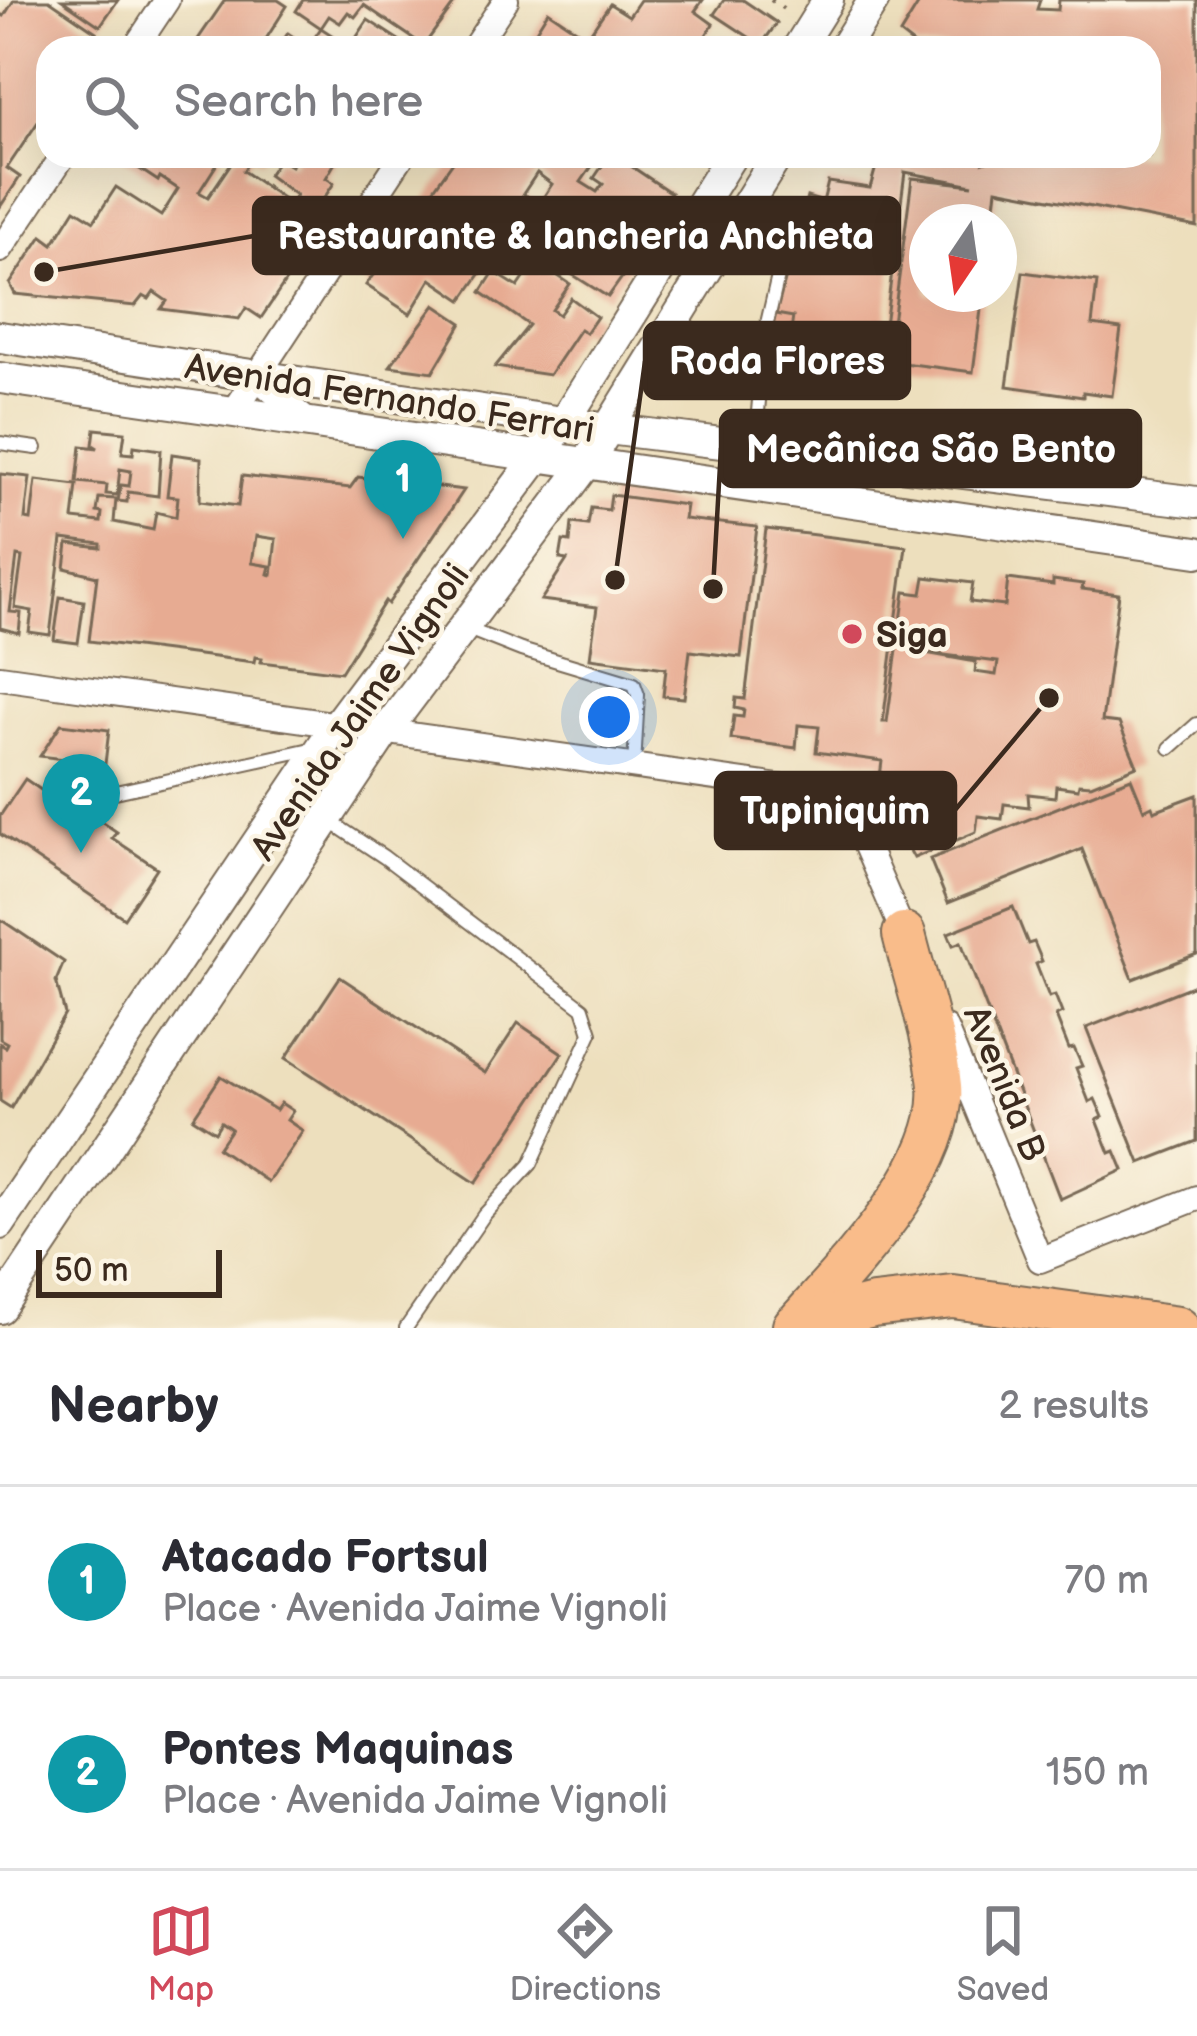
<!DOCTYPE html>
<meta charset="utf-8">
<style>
:root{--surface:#fff;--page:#f7f7f7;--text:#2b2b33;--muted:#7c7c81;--line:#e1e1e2;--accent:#d1495b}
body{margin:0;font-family:"Balsamiq Sans",sans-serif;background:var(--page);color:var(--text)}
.compass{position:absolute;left:909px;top:204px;width:108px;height:108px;border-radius:50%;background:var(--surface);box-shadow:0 12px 48px #0002;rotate:193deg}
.scale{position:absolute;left:36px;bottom:30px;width:186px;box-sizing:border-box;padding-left:12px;border:6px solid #3b2a1e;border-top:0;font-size:33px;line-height:42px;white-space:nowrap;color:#3b2a1e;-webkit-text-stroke:9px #fcf5e5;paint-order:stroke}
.you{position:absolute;left:609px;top:717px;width:42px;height:42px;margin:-30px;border:9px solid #fff;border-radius:50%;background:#1a73e8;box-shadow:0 0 0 18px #1a73e833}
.badge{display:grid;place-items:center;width:78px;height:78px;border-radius:50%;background:var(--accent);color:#fff;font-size:39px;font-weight:700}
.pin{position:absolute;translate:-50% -99px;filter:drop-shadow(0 3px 6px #0008)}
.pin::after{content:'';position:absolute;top:63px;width:42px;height:36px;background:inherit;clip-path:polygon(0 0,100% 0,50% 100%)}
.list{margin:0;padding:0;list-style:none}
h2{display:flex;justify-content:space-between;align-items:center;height:156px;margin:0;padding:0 48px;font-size:51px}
h2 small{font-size:39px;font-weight:400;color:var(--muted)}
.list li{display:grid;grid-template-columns:78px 1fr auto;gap:36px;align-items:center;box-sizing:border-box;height:192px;padding:0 48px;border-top:3px solid var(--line)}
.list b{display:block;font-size:45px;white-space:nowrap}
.list p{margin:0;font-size:39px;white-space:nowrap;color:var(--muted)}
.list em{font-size:39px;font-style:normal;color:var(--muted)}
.icon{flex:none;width:66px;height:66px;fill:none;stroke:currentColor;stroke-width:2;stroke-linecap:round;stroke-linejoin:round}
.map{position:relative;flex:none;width:1197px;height:1328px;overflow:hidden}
.search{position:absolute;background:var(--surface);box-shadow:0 12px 48px #0002;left:36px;right:36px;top:36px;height:132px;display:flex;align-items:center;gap:30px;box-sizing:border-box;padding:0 42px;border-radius:36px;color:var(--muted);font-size:45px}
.sheet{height:540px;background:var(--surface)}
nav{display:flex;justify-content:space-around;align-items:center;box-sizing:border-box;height:168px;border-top:3px solid var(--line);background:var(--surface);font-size:33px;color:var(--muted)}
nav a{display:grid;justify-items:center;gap:6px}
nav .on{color:var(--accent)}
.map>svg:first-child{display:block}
.building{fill:#e7ab92;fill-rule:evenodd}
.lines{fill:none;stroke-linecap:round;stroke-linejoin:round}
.service-casing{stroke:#796956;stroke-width:16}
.minor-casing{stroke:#796956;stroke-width:28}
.tertiary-casing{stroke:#796956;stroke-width:34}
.motorway-casing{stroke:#796956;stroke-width:46}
.path{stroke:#796956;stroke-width:4.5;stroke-dasharray:3 9;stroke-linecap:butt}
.service{stroke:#fff;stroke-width:12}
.minor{stroke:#fff;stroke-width:24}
.tertiary{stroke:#fff;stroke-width:30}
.motorway{stroke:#f9bc8a;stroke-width:42}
.poi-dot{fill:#d1495b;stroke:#fcf5e5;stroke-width:4.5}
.labels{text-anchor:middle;stroke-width:9;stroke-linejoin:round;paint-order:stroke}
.street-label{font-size:36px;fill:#3b2a1e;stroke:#fcf5e5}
.poi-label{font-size:36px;font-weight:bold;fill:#3b2a1e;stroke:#fcf5e5;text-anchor:start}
.leader{fill:none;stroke:#3b2a1e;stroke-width:4.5}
.callout-dot{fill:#3b2a1e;stroke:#fcf5e5;stroke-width:4.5}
.callout{fill:#3b2a1e;stroke:#3b2a1e;stroke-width:4.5}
.callout-label{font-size:39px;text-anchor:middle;font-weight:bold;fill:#fff}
</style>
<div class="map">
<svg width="1197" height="1328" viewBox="0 0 1197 1328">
<rect width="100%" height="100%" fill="#fcf5e5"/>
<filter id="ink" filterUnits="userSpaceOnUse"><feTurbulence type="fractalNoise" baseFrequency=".00833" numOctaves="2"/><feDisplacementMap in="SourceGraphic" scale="24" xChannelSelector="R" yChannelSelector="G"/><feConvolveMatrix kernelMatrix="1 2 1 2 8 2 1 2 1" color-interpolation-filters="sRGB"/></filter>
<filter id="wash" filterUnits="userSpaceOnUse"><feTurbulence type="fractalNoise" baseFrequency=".004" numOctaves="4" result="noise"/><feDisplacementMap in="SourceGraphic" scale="48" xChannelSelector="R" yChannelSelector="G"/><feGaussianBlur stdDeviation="2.7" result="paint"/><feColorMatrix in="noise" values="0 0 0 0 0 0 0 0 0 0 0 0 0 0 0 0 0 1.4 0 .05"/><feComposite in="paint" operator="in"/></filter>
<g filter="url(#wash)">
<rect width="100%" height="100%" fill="#eddfbd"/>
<g id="blocks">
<g class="building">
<path d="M14,0H49L96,32L85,48H48V107L7,168L20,177L0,207V14L4,16Z"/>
<path d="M62,0H118L100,26Z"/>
<path d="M225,0H278L287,6L266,39L278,48L288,33L308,47L321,28L350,47L368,20L411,48H192Z"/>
<path d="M303,0H457L422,48H412L417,41L364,5L355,17L348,12L340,23L329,16L321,28L296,11Z"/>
<path d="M640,0H703L695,11L713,24L698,48H611L590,33L610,4L629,16Z"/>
<path d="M724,0H743L777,23L761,45L714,14Z"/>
<path d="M921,0H1040L1037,9L1058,10L1059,0H1197V227L997,189L993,222H927V294H983L973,372L888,361L912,178L973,185L905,172L881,356L789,345L793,317L776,314L807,197L823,202L828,182L870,188L879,156H986L984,162L1000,156H1149V48H918L900,34Z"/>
<path d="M548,11L603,48H525Z"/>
<path d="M120,156H222L199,192L208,197L236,156H263L260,162L252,157L243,171L291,204L296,195L268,175L279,159L291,166L297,156H339L326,178L334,183L299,236L311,244L261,318L246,308L239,319L161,309L167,301L154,292L149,299L143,296L135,306L15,294L10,284L42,236L53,244L75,209L94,221L116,187L161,216L178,189L160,177L158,181Z"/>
<path d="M457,156H599L581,182L597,192L603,184L594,178L609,156H616L671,193L654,218L646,226L641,223L634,234L628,230L625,235L631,239L625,248L619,244L613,254L630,266L608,297L535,251L530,257L570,284L552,310L559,315L571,298L597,317L586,333L580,329L549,375L495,367L529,325L481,292L494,272L518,287L527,274L521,270L527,261L509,249L494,272L486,266L462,300L431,279L410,314L366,285ZM537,173L552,184L539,204L523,194Z"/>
<path d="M1023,272L1097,282L1092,325L1121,329L1112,396L1083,392V397L1007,386Z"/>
<path d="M435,305L462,323L433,372L390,366Z"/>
<path d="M95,429L125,432L122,453L133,454L134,446L161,450L158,496L128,492L127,502L118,501L121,485L129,486L131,471L120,469L117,495L106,494L107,485L77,482L81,446L98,448L93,445Z"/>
<path d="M172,454L201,458L200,501L238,506L242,476L350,488L358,477L464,490L388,604L385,601L341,672L261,662L262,658L255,657L254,662L89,641L97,576L65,568L68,544L101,548V544L62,539L50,635L29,632L32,611L15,608L22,557L17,556L10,612L21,613L19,633L0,628V474L30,477L25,519L31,520L36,480L77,485L73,519L101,522L102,513L97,512L99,498L116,499L114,522L153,530L156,512L176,517L178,497L167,496ZM256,536L276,539L272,575L268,574L270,566L252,563Z"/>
<path d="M611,495L686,505L684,519L757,527L741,657L690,651L684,698L663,696L666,668L590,658L597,607L541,600L567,560L560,559L563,541L570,542L572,523L588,525L591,508L609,510Z"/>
<path d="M766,529L906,546L883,722H887L905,592L922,594L925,577L973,583L970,602L1005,606L1008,579L1053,585V580L1083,584L1082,589L1119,594L1102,721L1119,723L1137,766L1091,785L1079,784L1078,789L1056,786L1055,797L1028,794L1029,807L1004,804L1002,819L978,816L976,832L914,858L878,793L882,761L816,752L819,727L798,725L796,748L731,739L734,716L743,717L744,710L735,708L736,698L745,699ZM914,651L998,662L996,675L975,672L976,662Z"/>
<path d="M60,597L84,601L78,643L54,640Z"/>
<path d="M61,724L109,730L105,764L40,756Z"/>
<path d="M1131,778L1144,810L1152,806L1154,811L1197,795V954L1133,979L1082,849L948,903L930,859Z"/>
<path d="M25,779L93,826L98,819L117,832L112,838L157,868L124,918L0,834V816Z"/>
<path d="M1013,907L1028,944L1034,942L1042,961L1036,964L1049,997L1055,995L1062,1013L1056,1016L1069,1049L1074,1048L1082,1066L1076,1068L1089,1102L1095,1099L1103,1117L1097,1120L1110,1153L1115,1151L1123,1170L1060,1199L961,942L953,945L948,933Z"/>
<path d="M0,919L64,962L56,981L65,1014L11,1108L0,1101V1044L5,1047L7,1043L0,1039Z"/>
<path d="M340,977L485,1073L518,1023L562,1053L476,1183L286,1058Z"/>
<path d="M1197,984V1141L1140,1163L1086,1028Z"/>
<path d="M221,1076L276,1110L281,1103L293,1111L287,1120L303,1131L268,1182L218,1148L231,1129L221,1122L215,1132L193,1118Z"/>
</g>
</g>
</g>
<g filter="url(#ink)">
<use href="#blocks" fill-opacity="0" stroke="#796956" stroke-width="3"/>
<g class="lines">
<defs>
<g id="service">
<path d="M0,443L36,448"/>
<path d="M755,446L765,332L791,220"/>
<path d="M465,628L521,650L634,684L638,695L634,767"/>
<path d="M1170,748L1197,724"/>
<path d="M111,793L315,748"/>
<path d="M328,820L384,857L583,1008L591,1033L531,1164L484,1215L406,1328"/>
</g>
<g id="minor">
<path d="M135,48L167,0"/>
<path d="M474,48L506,0"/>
<path d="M0,250L63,156"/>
<path d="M255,376L312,425"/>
<path d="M233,413L402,156"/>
<path d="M0,677L793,789L860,832L907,941"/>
<path d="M945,1028L1040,1260L1197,1198"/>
</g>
<g id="tertiary">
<path d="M798,48L828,0"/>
<path d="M844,48L874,0"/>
<path d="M0,337L608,429L1197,502"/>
<path d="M0,378L1197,552"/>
<path d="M0,1224L336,726L564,422L731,156"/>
<path d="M0,1308L384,733L585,466L777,156"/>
</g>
<g id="motorway">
<path d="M796,1325C846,1268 947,1166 940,1086C935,1036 916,983 904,934"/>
<path d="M794,1326L873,1306L953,1297L1178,1328"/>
</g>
</defs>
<use href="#service" class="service-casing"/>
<use href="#minor" class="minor-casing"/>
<use href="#tertiary" class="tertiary-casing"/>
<use href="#motorway" class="motorway-casing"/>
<path class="path" d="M771,0L787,11"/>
<use href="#service" class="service"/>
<use href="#minor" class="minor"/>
<use href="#tertiary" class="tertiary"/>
<use href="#motorway" class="motorway"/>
</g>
</g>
<circle class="poi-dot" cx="852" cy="634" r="12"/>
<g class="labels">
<g class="street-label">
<text transform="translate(390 397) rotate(9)" y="13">Avenida Fernando Ferrari</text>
<text transform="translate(359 711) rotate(-55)" y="13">Avenida Jaime Vignoli</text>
<text transform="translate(1006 1083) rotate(68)" y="13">Avenida B</text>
</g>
<g class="poi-label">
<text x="876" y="647">Siga</text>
</g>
</g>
<path class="leader" d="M44 272L254 236M615 580L645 361M713 589L721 448M1049 698L955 810"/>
<g class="callout-dot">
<circle cx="44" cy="272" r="12"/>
<circle cx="615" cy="580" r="12"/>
<circle cx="713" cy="589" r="12"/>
<circle cx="1049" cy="698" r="12"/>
</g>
<g class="callout">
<rect x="254" y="198" width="645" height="75" rx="12"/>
<rect x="645" y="323" width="264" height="75" rx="12"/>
<rect x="721" y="411" width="419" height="75" rx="12"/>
<rect x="716" y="773" width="239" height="75" rx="12"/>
</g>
<g class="callout-label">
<text x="576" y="249">Restaurante &amp; lancheria Anchieta</text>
<text x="777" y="374">Roda Flores</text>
<text x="931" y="462">Mecânica São Bento</text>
<text x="835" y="824">Tupiniquim</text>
</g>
</svg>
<svg class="compass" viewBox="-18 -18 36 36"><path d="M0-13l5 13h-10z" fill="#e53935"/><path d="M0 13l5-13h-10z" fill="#7c7c81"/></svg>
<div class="scale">50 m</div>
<div class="you"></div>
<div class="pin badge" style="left:403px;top:539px;background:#0f9aa8">1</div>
<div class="pin badge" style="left:81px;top:853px;background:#0f9aa8">2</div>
<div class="search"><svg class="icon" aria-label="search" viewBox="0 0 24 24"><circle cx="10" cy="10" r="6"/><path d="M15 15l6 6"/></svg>Search here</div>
</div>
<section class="sheet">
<h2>Nearby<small>2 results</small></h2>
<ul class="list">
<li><span class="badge" style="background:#0f9aa8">1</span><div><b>Atacado Fortsul</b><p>Place · Avenida Jaime Vignoli</p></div><em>70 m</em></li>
<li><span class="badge" style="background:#0f9aa8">2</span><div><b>Pontes Maquinas</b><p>Place · Avenida Jaime Vignoli</p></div><em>150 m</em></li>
</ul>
</section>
<nav>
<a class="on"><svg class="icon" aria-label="map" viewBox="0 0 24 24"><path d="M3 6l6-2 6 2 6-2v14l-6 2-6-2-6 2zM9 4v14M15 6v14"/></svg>Map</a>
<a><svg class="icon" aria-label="directions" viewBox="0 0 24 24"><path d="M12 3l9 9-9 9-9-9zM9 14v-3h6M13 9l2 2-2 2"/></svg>Directions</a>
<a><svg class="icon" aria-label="saved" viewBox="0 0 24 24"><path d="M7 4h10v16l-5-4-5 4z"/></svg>Saved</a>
</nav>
